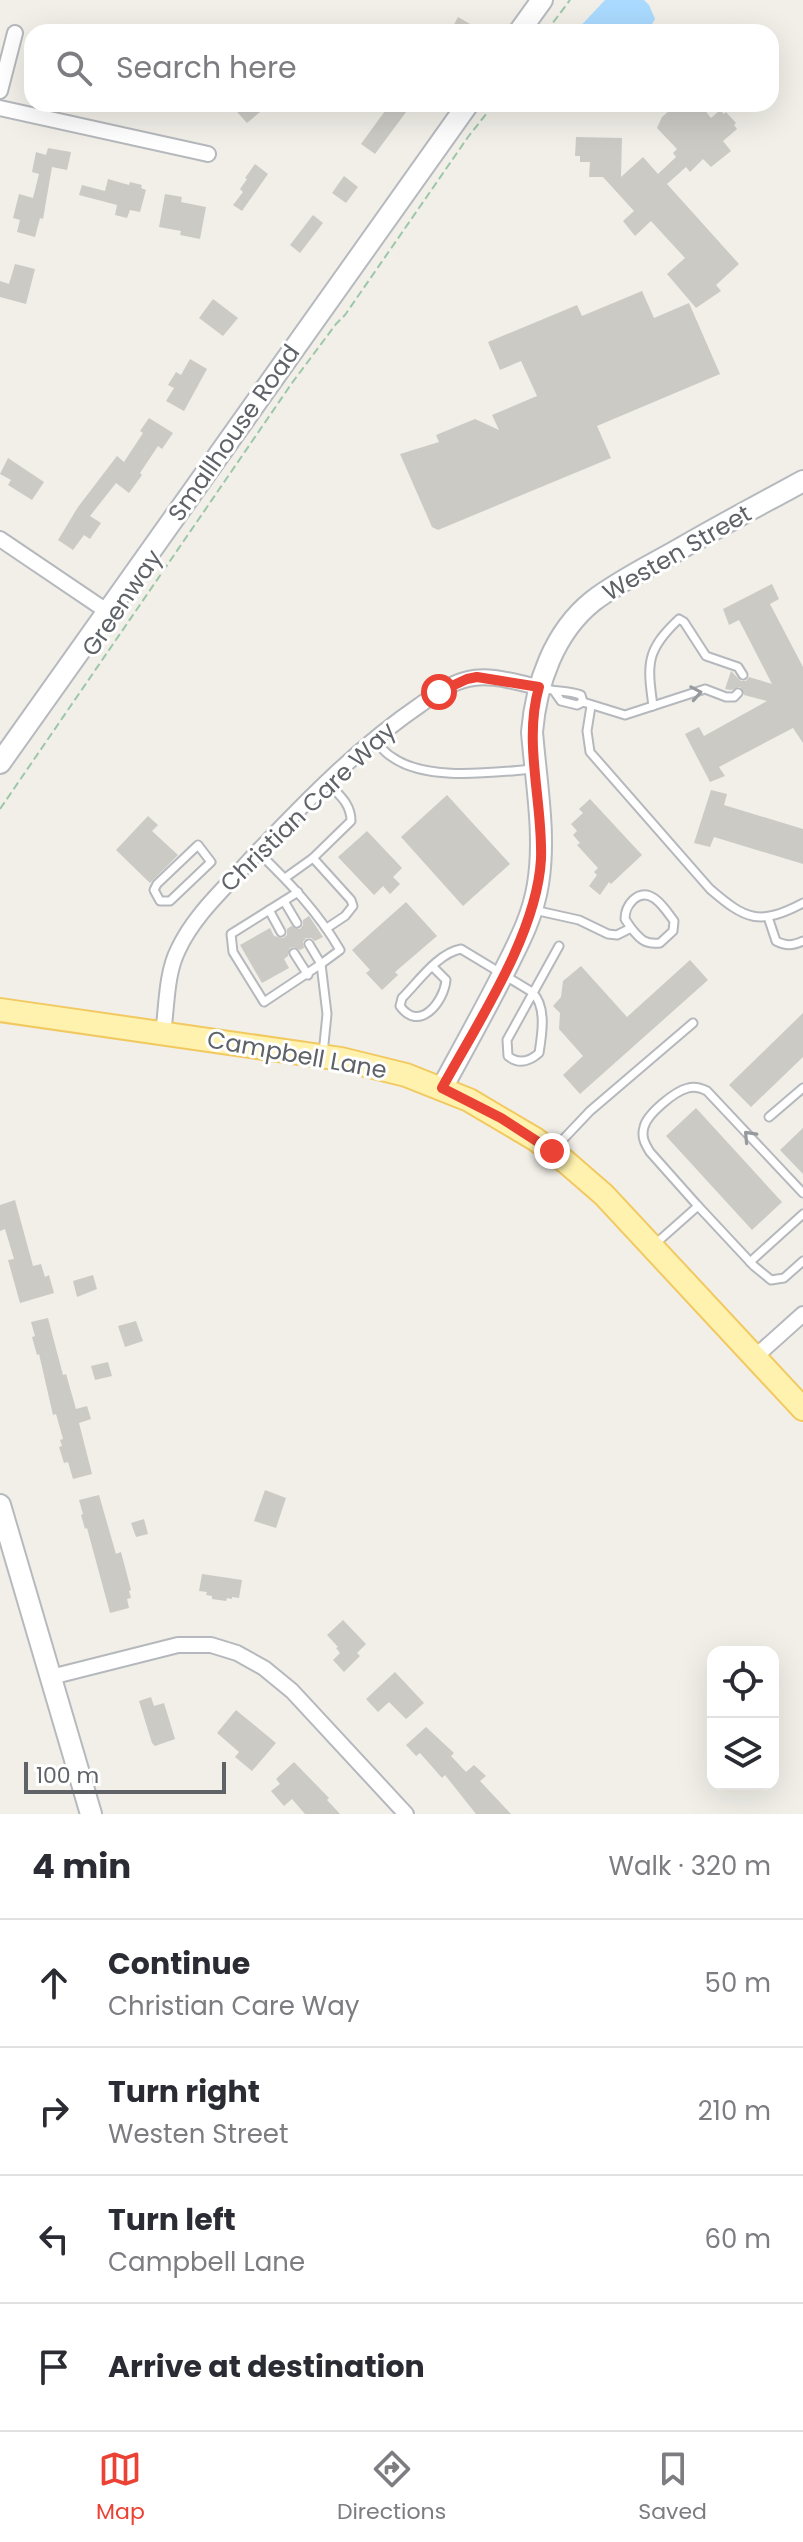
<!DOCTYPE html>
<meta charset="utf-8">
<style>
:root{--surface:#fff;--page:#f7f7f7;--text:#2b2b33;--muted:#7c7c81;--line:#e1e1e2;--accent:#ea4335}
body{margin:0;font-family:Poppins,sans-serif;background:var(--page);color:var(--text)}
.controls{position:absolute;right:24px;bottom:24px;display:grid;overflow:hidden;border-radius:16px;box-shadow:0 8px 32px #0002}
.controls button{width:72px;height:72px;display:grid;place-items:center;padding:0;border:0;border-bottom:2px solid var(--line);background:var(--surface);color:var(--text);font:40px sans-serif}
.scale{position:absolute;left:24px;bottom:20px;width:202px;box-sizing:border-box;padding-left:8px;border:4px solid #5f6368;border-top:0;font-size:22px;line-height:28px;white-space:nowrap;color:#5f6368;-webkit-text-stroke:6px #fff;paint-order:stroke}
.stop{position:absolute;width:24px;height:24px;margin:-18px;border:6px solid #ea4335;border-radius:50%;background:#fff}
.stop.end{background:#ea4335;border-color:#fff;box-shadow:0 2px 8px #0008}
.list{margin:0;padding:0;list-style:none}
h2{display:flex;justify-content:space-between;align-items:center;height:104px;margin:0;padding:0 32px;font-size:34px}
h2 small{font-size:26px;font-weight:400;color:var(--muted)}
.list li{display:grid;grid-template-columns:52px 1fr auto;gap:24px;align-items:center;box-sizing:border-box;height:128px;padding:0 32px;border-top:2px solid var(--line)}
.list b{display:block;font-size:30px;white-space:nowrap}
.list p{margin:0;font-size:26px;white-space:nowrap;color:var(--muted)}
.list em{font-size:26px;font-style:normal;color:var(--muted)}
.icon{flex:none;width:44px;height:44px;fill:none;stroke:currentColor;stroke-width:2;stroke-linecap:round;stroke-linejoin:round}
.map{position:relative;flex:none;width:803px;height:1814px;overflow:hidden}
.search{position:absolute;background:var(--surface);box-shadow:0 8px 32px #0002;left:24px;right:24px;top:24px;height:88px;display:flex;align-items:center;gap:20px;box-sizing:border-box;padding:0 28px;border-radius:24px;color:var(--muted);font-size:30px}
.sheet{height:616px;background:var(--surface)}
nav{display:flex;justify-content:space-around;align-items:center;box-sizing:border-box;height:112px;border-top:2px solid var(--line);background:var(--surface);font-size:22px;color:var(--muted)}
nav a{display:grid;justify-items:center;gap:4px}
nav .on{color:var(--accent)}
.map>svg:first-child{display:block}
.water{fill:#aadaff}
.building{fill:#cccac5}
.lines{fill:none;stroke-linecap:round;stroke-linejoin:round}
.lane-casing{stroke:#b5b8bc;stroke-width:11}
.street-casing{stroke:#b5b8bc;stroke-width:18}
.secondary-casing{stroke:#b6babf;stroke-width:24}
.primary-casing{stroke:#f2c960;stroke-width:26}
.path{stroke:#9cc7a9;stroke-width:2;stroke-dasharray:8 4;stroke-linecap:butt}
.lane{stroke:#fff;stroke-width:7}
.street{stroke:#fff;stroke-width:14}
.secondary{stroke:#fff;stroke-width:20}
.primary{stroke:#fff2af;stroke-width:22}
.oneway{stroke:#979a9d}
.route{stroke:#ea4335;stroke-width:10}
.labels{text-anchor:middle;stroke-width:6;stroke-linejoin:round;paint-order:stroke}
.street-label{font-size:24px;fill:#5f6368;stroke:#fff}
</style>
<div class="map">
<svg width="803" height="1814" viewBox="0 0 803 1814">
<rect width="100%" height="100%" fill="#f1efe8"/>
<path class="water" d="M605,0H644L649,5L655,19L647,32H575Z"/>
<g class="building">
<path d="M458,17L484,32H450Z"/>
<path d="M230,104H253L260,112L247,123Z"/>
<path d="M390,104H412L375,154L361,144Z"/>
<path d="M677,104H700L711,118L720,110L724,114L726,112L736,123L734,125L737,129L723,141L731,151L711,167L703,159L690,172L686,167L667,184L739,264L716,285L721,291L696,308L667,274L685,258L651,221L635,236L623,221L634,211L603,177H589L590,162H580V156H575L576,137L622,138L621,177L643,157L658,174L676,157L673,153L677,149L657,128L662,117Z"/>
<path d="M48,148L71,152L67,170L52,167L43,219L40,218L35,237L17,232L20,220L13,218L19,194L33,198L39,174L32,172L36,152L46,155Z"/>
<path d="M255,164L268,174L242,211L233,205L243,192L240,189L247,179L245,178Z"/>
<path d="M344,176L358,187L346,203L332,193Z"/>
<path d="M108,179L129,185L130,182L142,185L141,188L146,190L140,212L130,210L127,218L115,215L117,205L79,195L82,185L105,191Z"/>
<path d="M165,194L182,197L181,202L206,207L200,239L180,235L181,231L159,227Z"/>
<path d="M313,215L323,223L300,253L290,245Z"/>
<path d="M15,264L35,269L26,304L0,297V281L9,284Z"/>
<path d="M642,291L654,318L689,303L720,374L597,426L611,458L438,530L432,527L400,454L439,442L436,435L475,419L499,430L492,415L537,396L521,361L500,370L488,342L577,305L582,316Z"/>
<path d="M213,299L238,318L223,336L199,318Z"/>
<path d="M190,359L207,369L184,411L166,401L174,388L168,385L176,372L181,375Z"/>
<path d="M149,418L173,433L162,449L158,446L140,473L142,475L129,493L116,483L90,516L101,523L90,539L84,535L73,550L58,540L78,507L117,456L124,462L143,433L140,431Z"/>
<path d="M8,458L44,482L32,500L8,485L11,480L0,474Z"/>
<path d="M772,584L779,599L770,604L803,667V743L793,728L719,767L725,776L710,782L685,734L699,727L704,736L767,701L744,695L740,687L731,690L725,689L731,671L741,681H746L749,677L772,684L739,620L729,625L723,609Z"/>
<path d="M711,790L727,794L724,805L803,829V864L714,837L710,847L694,843Z"/>
<path d="M447,795L510,864L463,906L401,837Z"/>
<path d="M590,799L642,855L611,884L609,882L600,895L589,886L597,875L594,872L598,868L577,845L580,843L573,835L577,831L571,824L583,813L579,809Z"/>
<path d="M148,816L158,825L152,831L178,855L150,883L116,850Z"/>
<path d="M367,831L402,868L393,877L400,884L390,894L383,886L374,895L338,857Z"/>
<path d="M406,902L437,936L395,972L398,975L382,990L366,973L370,970L352,950Z"/>
<path d="M309,916L323,937L315,941L311,938H306L303,942L304,948L300,950L294,947L290,948L288,956L284,959L289,968L262,983L240,945L270,928L274,936L283,938L287,935V929L291,926L300,929L303,925V920Z"/>
<path d="M690,960L708,980L580,1094L563,1075L583,1056L559,1029L560,1013L553,1006L561,997L563,981L581,966L627,1017Z"/>
<path d="M803,1013V1057L751,1107L729,1085Z"/>
<path d="M696,1108L782,1202L752,1230L666,1136Z"/>
<path d="M803,1128V1174L780,1150Z"/>
<path d="M15,1200L33,1266L41,1264L45,1277L49,1275L54,1293L20,1303L8,1260L14,1259L5,1229L0,1231V1205Z"/>
<path d="M93,1275L97,1289L77,1297L73,1281Z"/>
<path d="M48,1318L63,1375L66,1374L76,1409L87,1406L91,1419L79,1423L92,1474L73,1479L68,1462L64,1463L59,1447L62,1446L60,1440L63,1439L56,1414L53,1415L39,1354L37,1355L32,1337L35,1336L31,1322Z"/>
<path d="M136,1321L143,1341L125,1347L118,1326Z"/>
<path d="M108,1362L112,1376L95,1380L91,1366Z"/>
<path d="M265,1490L286,1498L276,1528L254,1521Z"/>
<path d="M99,1495L116,1554L121,1552L131,1590L129,1591L131,1598L127,1599L129,1608L110,1613L87,1528L85,1529L81,1515L83,1514L79,1500Z"/>
<path d="M144,1519L148,1534L136,1537L131,1523Z"/>
<path d="M202,1574L242,1580L239,1598L232,1597V1599L227,1598L226,1601L212,1599V1596L206,1595L207,1592L199,1591Z"/>
<path d="M343,1620L366,1644L357,1653L360,1656L344,1672L333,1660L340,1653L336,1648L338,1647L327,1635Z"/>
<path d="M395,1672L424,1703L406,1719L389,1702L378,1712L366,1699Z"/>
<path d="M151,1697L154,1706L164,1703L175,1739L155,1746L152,1743L139,1701Z"/>
<path d="M236,1710L276,1743L252,1771L235,1757L239,1752L217,1733Z"/>
<path d="M426,1727L454,1753L451,1756L466,1772L474,1765L486,1776L480,1781L511,1814H476L445,1775L442,1778L420,1753L416,1756L406,1745Z"/>
<path d="M294,1762L329,1798L327,1800L340,1814H305L292,1799L284,1806L271,1791L280,1784L276,1779Z"/>
</g>
<g class="lines">
<defs>
<g id="lane">
<path d="M542,688C555,692 567,690 581,695L583,702L577,705L561,701L554,691"/>
<path d="M583,702L625,715L705,689L726,697H734L738,693"/>
<path d="M591,706L587,731L590,752L710,889C746,920 759,926 803,903"/>
<path d="M653,706C647,663 646,650 679,619L684,622L706,656L738,667L743,675"/>
<path d="M374,740C380,746 385,753 392,757C427,782 493,772 534,769"/>
<path d="M198,845L211,862L170,901H160L154,890L157,884Z"/>
<path d="M258,852C289,882 318,912 340,950L321,964L327,1014L323,1054"/>
<path d="M285,878L313,858"/>
<path d="M298,892L231,934L233,952L264,1002L321,964L309,944"/>
<path d="M284,901L297,923"/>
<path d="M269,910L281,932"/>
<path d="M534,910L579,920L608,934L617,935L631,928L625,919C625,911 627,906 633,900C650,884 665,909 674,921L673,931L660,943C645,945 640,939 631,928"/>
<path d="M768,917L776,941C786,946 792,946 803,941"/>
<path d="M327,928L345,916L353,906L351,900L313,858L351,821C351,803 338,794 327,782"/>
<path d="M294,953L308,975"/>
<path d="M433,967L446,980C444,1002 419,1033 400,1006L402,998C418,982 438,953 461,949L532,992C547,1006 542,1034 539,1053C530,1061 519,1065 508,1056L507,1040L559,946"/>
<path d="M769,1117L803,1088"/>
<path d="M553,1150L590,1111L693,1023"/>
<path d="M698,1206L650,1152C645,1144 641,1137 644,1127C647,1114 675,1091 688,1088C695,1086 701,1088 707,1091L803,1193"/>
<path d="M654,1245L698,1206L754,1266L771,1280L784,1278L803,1261"/>
<path d="M750,1262L803,1214"/>
</g>
<g id="street">
<path d="M0,91L15,33"/>
<path d="M0,108L208,154"/>
<path d="M0,539L108,612"/>
<path d="M163,1033C167,1006 166,974 178,950C194,915 225,888 250,860C302,805 357,748 420,705C434,695 450,683 468,679C490,673 517,683 539,687"/>
<path d="M755,1357L803,1314"/>
<path d="M51,1677L178,1645H211L237,1653L264,1668L292,1691L406,1814"/>
</g>
<g id="secondary">
<path d="M519,32L542,0"/>
<path d="M0,763L468,104"/>
<path d="M442,1088C463,1049 485,1010 505,970C519,942 533,916 538,884C546,835 536,782 532,732C536,684 554,632 593,601C619,581 650,566 678,550C719,526 761,504 803,481"/>
<path d="M0,1505L91,1814"/>
</g>
<path id="primary" d="M0,1010L341,1059L406,1075L469,1100L535,1139L566,1162L604,1195L803,1409"/>
</defs>
<use href="#lane" class="lane-casing"/>
<use href="#street" class="street-casing"/>
<use href="#secondary" class="secondary-casing"/>
<use href="#primary" class="primary-casing"/>
<g class="path">
<path d="M546,32L570,0"/>
<path d="M0,809L292,383L336,324L345,315L468,137L494,104"/>
</g>
<use href="#lane" class="lane"/>
<use href="#street" class="street"/>
<use href="#secondary" class="secondary"/>
<use href="#primary" class="primary"/>
</g>
<defs><path id="oneway-chevron" d="M-2-3.5L2.5 0L-2 3.5" fill="none" stroke-width="1.6" stroke-linecap="round" stroke-linejoin="round" transform="scale(2)"/></defs>
<g class="oneway">
<use href="#oneway-chevron" transform="translate(696 693) rotate(-10)"/>
<use href="#oneway-chevron" transform="translate(749 1136) rotate(-133)"/>
</g>
<g class="lines">
<path class="route" d="M439,692L467,679L477,677L539,687C523,743 543,802 541,859C537,934 478,1022 442,1088L501,1118L552,1151"/>
</g>
<g class="labels">
<g class="street-label">
<text transform="translate(234 433) rotate(-55)" y="8">Smallhouse Road</text>
<text transform="translate(677 553) rotate(-30)" y="8">Westen Street</text>
<text transform="translate(122 603) rotate(-56)" y="8">Greenway</text>
<text transform="translate(308 807) rotate(-44)" y="8">Christian Care Way</text>
<text transform="translate(297 1055) rotate(10)" y="8">Campbell Lane</text>
</g>
</g>
</svg>
<div class="controls">
<button><svg class="icon" aria-label="locate" viewBox="0 0 24 24"><circle cx="12" cy="12" r="6"/><path d="M12 2v4M12 18v4M2 12h4M18 12h4"/></svg></button>
<button><svg class="icon" aria-label="layers" viewBox="0 0 24 24"><path d="M12 4l9 5-9 5-9-5zM3 14l9 5 9-5"/></svg></button>
</div>
<div class="scale">100 m</div>
<div class="stop" style="left:439px;top:692px"></div>
<div class="stop end" style="left:552px;top:1151px"></div>
<div class="search"><svg class="icon" aria-label="search" viewBox="0 0 24 24"><circle cx="10" cy="10" r="6"/><path d="M15 15l6 6"/></svg>Search here</div>
</div>
<section class="sheet">
<h2>4 min<small>Walk · 320 m</small></h2>
<ul class="list">
<li><svg class="icon" aria-label="ahead" viewBox="0 0 24 24"><path d="M12 20V5M6 11l6-6 6 6"/></svg><div><b>Continue</b><p>Christian Care Way</p></div><em>50 m</em></li>
<li><svg class="icon" aria-label="right" viewBox="0 0 24 24"><path d="M7 20v-9h11M14 6l5 5-5 5"/></svg><div><b>Turn right</b><p>Westen Street</p></div><em>210 m</em></li>
<li><svg class="icon" aria-label="left" viewBox="0 0 24 24"><path d="M17 20v-9H6M10 6l-5 5 5 5"/></svg><div><b>Turn left</b><p>Campbell Lane</p></div><em>60 m</em></li>
<li><svg class="icon" aria-label="arrive" viewBox="0 0 24 24"><path d="M6 21V4h12l-3 4 3 4H6"/></svg><div><b>Arrive at destination</b></div></li>
</ul>
</section>
<nav>
<a class="on"><svg class="icon" aria-label="map" viewBox="0 0 24 24"><path d="M3 6l6-2 6 2 6-2v14l-6 2-6-2-6 2zM9 4v14M15 6v14"/></svg>Map</a>
<a><svg class="icon" aria-label="directions" viewBox="0 0 24 24"><path d="M12 3l9 9-9 9-9-9zM9 14v-3h6M13 9l2 2-2 2"/></svg>Directions</a>
<a><svg class="icon" aria-label="saved" viewBox="0 0 24 24"><path d="M7 4h10v16l-5-4-5 4z"/></svg>Saved</a>
</nav>
